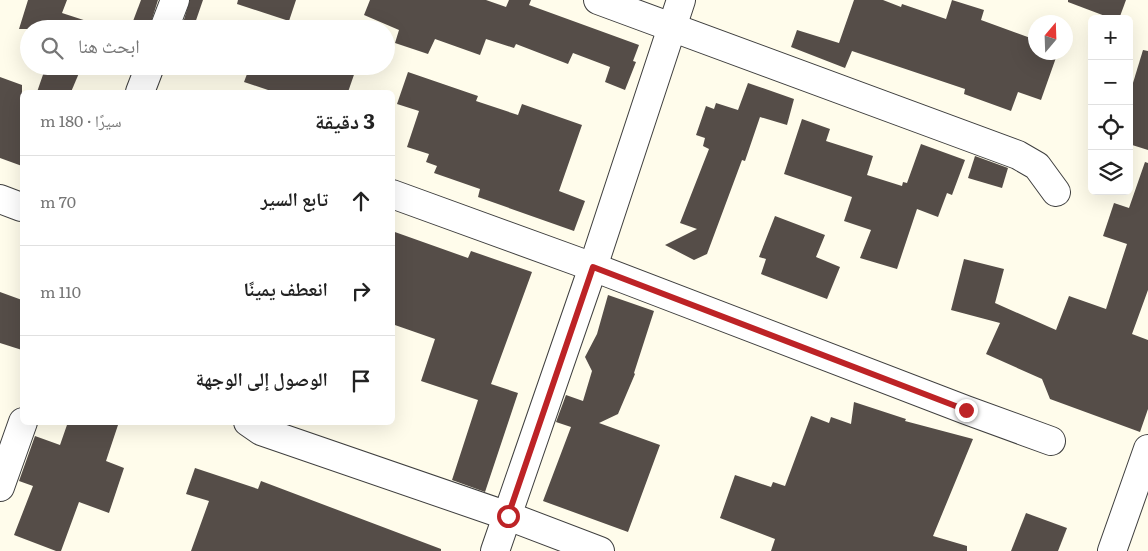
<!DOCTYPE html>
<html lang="ar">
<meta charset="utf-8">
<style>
:root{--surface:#fff;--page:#f2f2f2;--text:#222;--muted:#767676;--line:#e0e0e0}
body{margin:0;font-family:Literata,"Noto Naskh Arabic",serif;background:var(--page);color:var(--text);direction:rtl}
.controls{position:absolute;right:15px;top:15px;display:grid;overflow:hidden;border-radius:8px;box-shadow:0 5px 20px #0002}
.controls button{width:45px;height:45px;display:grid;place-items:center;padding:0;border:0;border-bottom:1px solid var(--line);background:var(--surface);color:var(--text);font:25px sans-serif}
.compass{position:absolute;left:1028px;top:15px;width:45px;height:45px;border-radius:50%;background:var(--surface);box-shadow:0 5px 20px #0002;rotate:19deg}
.stop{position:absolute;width:15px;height:15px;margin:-11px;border:4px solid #bd2326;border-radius:50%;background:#fff}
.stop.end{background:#bd2326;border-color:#fff;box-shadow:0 1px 5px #0008}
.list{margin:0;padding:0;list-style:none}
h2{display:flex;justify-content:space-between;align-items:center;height:65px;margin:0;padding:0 20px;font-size:21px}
h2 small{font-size:16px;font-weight:400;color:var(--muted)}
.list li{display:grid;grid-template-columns:32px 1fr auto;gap:15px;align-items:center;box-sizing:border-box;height:90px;padding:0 20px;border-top:1px solid var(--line)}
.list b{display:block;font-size:19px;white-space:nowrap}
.list em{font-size:16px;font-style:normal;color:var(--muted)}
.icon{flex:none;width:28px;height:28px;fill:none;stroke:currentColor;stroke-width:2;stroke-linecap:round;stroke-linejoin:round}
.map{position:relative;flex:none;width:1148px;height:551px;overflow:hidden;direction:ltr}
.search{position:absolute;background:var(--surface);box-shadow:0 5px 20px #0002;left:20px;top:20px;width:375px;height:55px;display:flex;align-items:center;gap:12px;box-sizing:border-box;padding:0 18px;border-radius:28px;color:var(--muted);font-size:19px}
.panel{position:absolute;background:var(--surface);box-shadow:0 5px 20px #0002;left:20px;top:90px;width:375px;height:335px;border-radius:8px;direction:rtl}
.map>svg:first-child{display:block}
.building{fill:#554d48}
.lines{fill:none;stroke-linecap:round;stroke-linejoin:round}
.minor-casing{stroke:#3f3f3f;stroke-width:30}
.minor{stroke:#fff;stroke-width:28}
.route{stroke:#bd2326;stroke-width:6}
</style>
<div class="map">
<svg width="1148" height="551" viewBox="0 0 1148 551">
<rect width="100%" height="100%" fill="#fffceb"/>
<g class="building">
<path d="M28,0H67L62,13L99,25V29H19Z"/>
<path d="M141,0H158L149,29H130Z"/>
<path d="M190,0H203L193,29H181Z"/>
<path d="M238,0H296L289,21L237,4Z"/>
<path d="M370,0H486L506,7L509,0H531L529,5L639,45L633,61L636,62L625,90L605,82L610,67L573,53L568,64L516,44L514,48L486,39L480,55L435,39L428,54L395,43L399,30L364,15Z"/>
<path d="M854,0H883L901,7L902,4L946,19L952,0L984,10L981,20L1036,40V52H1058L1041,100L1018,92L1011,111L964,94L965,89L852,51L845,68L791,47L797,30L839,43Z"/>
<path d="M1068,0H1126L1119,19H1113L1068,2Z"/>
<path d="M1143,50L1148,51V150L1129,144V96Z"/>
<path d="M46,66H82L71,92H37Z"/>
<path d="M250,66H357L348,92H274L244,82Z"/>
<path d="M408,72L478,96L476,101L518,115L522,104L582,125L559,191L585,201L574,231L478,197L480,189L434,173L437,166L426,162L429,154L407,147L419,111L397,104Z"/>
<path d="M0,77L22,85V166L0,158Z"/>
<path d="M748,83L794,99L787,125L760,117L745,161L742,160L707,254L694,260L665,245L697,229L680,223L709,149L703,146L705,138L696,135L706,106L714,109L716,103L738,110Z"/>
<path d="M802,119L830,129L826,141L873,156L867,175L902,186L903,182L907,183L921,144L965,160L952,195L947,193L938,217L917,209L897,269L860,258L871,230L844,221L852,197L784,174Z"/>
<path d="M975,156L1008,168L1002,188L968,178Z"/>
<path d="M1145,162L1148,163V290L1132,334L1148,340V409L1140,432L1050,399L1042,379L986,354L1000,323L951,310L964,259L1004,269L995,303L1056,330L1069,296L1106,309L1127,244L1103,236L1114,203L1129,208Z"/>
<path d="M775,216L825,235L816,257L840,267L827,299L761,274L766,259L759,257Z"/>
<path d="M392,231L468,258L471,251L532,272L491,384L518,393L485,492L452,480L478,400L421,381L435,339L392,324Z"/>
<path d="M0,292L22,300V350L0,343Z"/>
<path d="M608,295L654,311L634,373L635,374L618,414L599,423L660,445L628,532L543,501L571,427L556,422L566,395L583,401L592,371L585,357L597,334Z"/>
<path d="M854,402L906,419L905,421L973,439L933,536L967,546V551H771L775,539L720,518L735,475L771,487L773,482L785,486L811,416L829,423L831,417L851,424Z"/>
<path d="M68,422H119L106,461L124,468L109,513L79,502L61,551H56L14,535L33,486L19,481L35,436L60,445Z"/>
<path d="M195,468L258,489L261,481L441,549V551H191L209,501L186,494Z"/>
<path d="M1026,513L1067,528L1058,551H1011Z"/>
</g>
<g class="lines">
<defs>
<g id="minor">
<path d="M598,0L1018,155L1037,166L1056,192"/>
<path d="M164,29L175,0"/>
<path d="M140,92L150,66"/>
<path d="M392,194L593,267L966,410L1051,441"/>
<path d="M0,199L21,207"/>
<path d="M248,422L261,431L508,516L600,551"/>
<path d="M0,487L23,422"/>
<path d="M495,551L593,267L681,0"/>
<path d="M1112,551L1148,449"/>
</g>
</defs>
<use href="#minor" class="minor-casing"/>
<use href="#minor" class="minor"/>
</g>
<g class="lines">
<path class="route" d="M508,516L593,267L966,410"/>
</g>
</svg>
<div class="controls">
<button>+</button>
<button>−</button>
<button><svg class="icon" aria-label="locate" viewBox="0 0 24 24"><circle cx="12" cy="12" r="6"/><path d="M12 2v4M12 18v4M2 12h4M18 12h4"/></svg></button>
<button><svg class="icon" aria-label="layers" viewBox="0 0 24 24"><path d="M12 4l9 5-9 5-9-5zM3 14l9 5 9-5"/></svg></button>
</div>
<svg class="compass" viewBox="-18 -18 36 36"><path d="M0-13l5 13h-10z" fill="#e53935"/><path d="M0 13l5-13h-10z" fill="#767676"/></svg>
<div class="stop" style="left:508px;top:516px"></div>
<div class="stop end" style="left:966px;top:410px"></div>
<div class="search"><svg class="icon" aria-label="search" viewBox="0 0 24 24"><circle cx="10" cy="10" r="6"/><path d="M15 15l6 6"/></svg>ابحث هنا</div>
<section class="panel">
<h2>3 دقيقة<small>سيرًا · 180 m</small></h2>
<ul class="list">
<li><svg class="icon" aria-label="ahead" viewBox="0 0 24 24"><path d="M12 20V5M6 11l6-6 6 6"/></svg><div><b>تابع السير</b></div><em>70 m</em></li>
<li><svg class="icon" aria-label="right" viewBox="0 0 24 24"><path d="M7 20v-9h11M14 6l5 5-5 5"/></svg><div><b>انعطف يمينًا</b></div><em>110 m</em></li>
<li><svg class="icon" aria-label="arrive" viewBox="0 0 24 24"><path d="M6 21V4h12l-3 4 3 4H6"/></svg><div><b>الوصول إلى الوجهة</b></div></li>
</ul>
</section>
</div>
